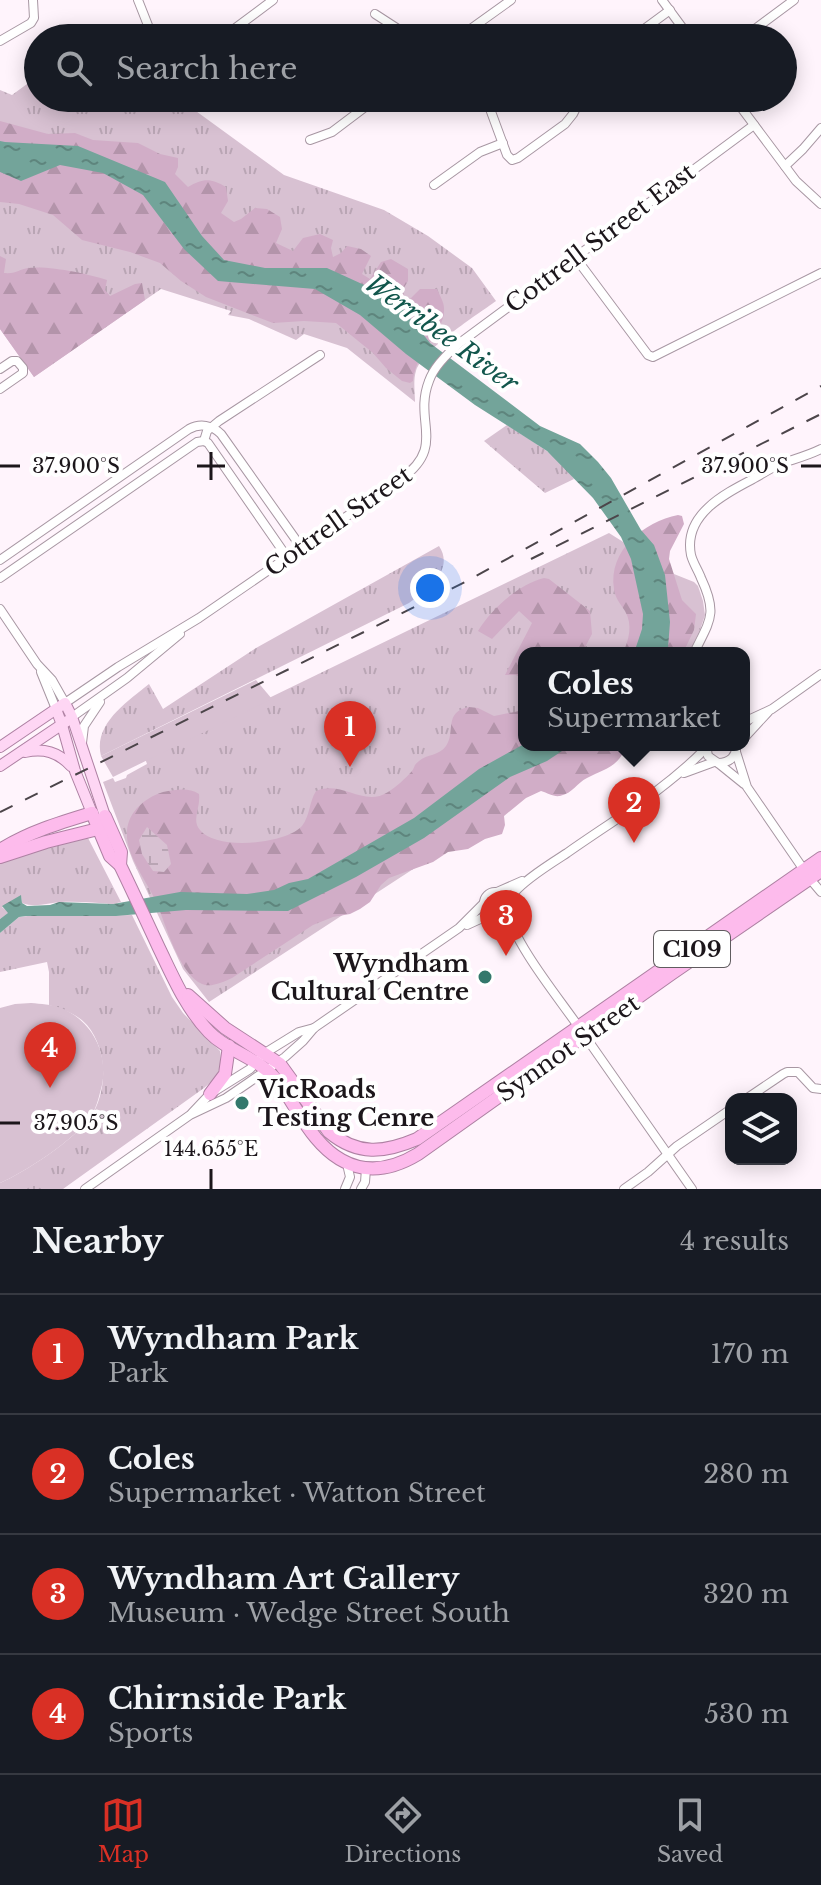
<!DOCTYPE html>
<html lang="en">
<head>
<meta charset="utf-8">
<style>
  :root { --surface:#171b24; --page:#242831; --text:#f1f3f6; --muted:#9ea1a6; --line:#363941; --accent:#d93025 }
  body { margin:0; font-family:"Libre Baskerville",serif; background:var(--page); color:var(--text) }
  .controls { position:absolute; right:24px; bottom:24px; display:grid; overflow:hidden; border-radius:16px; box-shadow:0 4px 20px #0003 }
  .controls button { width:72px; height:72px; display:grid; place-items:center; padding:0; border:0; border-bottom:2px solid var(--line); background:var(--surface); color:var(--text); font:40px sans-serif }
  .you { position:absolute; left:430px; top:588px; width:28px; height:28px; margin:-20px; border:6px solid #fff; border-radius:50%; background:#1a73e8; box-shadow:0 0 0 12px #1a73e833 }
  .badge { display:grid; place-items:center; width:52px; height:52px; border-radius:50%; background:var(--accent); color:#fff; font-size:26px; font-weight:700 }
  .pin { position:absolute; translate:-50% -66px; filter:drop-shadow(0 2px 4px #0008) }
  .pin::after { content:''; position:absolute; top:42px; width:28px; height:24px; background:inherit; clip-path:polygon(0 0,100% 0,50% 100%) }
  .popup { position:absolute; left:518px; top:647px; width:232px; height:104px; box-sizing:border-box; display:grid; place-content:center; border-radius:16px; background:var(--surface); filter:drop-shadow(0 2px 6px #0005); font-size:26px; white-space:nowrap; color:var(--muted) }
  .popup b { font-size:30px; color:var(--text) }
  .popup::after { content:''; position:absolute; left:50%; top:100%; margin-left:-16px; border:16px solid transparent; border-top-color:var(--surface) }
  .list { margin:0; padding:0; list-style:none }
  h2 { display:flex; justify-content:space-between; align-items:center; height:104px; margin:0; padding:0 32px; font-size:34px }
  h2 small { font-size:26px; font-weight:400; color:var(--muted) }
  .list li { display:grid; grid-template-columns:52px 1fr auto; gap:24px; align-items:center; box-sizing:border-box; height:120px; padding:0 32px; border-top:2px solid var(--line) }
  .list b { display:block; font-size:30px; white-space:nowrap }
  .list p { margin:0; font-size:26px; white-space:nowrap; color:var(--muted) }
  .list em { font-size:26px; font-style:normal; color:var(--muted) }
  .icon { flex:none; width:44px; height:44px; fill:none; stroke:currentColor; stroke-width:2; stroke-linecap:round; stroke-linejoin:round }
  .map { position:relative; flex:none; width:821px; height:1189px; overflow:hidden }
  .search { position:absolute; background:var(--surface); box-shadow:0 4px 20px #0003; left:24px; right:24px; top:24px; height:88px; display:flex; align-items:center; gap:20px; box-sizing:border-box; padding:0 28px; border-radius:44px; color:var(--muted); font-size:30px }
  .sheet { height:584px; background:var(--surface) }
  nav { display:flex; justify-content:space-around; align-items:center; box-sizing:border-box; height:112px; border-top:2px solid var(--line); background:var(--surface); font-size:22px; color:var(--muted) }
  nav a { display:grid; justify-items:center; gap:4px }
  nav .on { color:var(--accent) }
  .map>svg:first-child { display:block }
  .grass { fill:url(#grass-tufts) }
  .forest { fill:url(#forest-firs) }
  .wetland { fill:url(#wetland-marsh) }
  .garden { fill:#d8c1d2 }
  .water { fill:url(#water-ripples) }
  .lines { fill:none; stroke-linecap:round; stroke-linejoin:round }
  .minor-casing { stroke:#a897a3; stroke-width:10 }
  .major-casing { stroke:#ae81a3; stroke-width:12 }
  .highway-casing { stroke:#ae81a3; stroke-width:14 }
  .minor { stroke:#fff; stroke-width:8 }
  .major { stroke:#fed6f4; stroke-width:10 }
  .highway { stroke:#fdbbec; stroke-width:12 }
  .rail { stroke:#4c454a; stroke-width:2; stroke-dasharray:14 14; stroke-linecap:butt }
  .ticks { fill:none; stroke:#1c161b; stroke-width:3 }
  .poi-dot { fill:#33786c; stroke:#fff; stroke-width:3 }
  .labels { text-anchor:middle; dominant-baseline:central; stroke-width:8; stroke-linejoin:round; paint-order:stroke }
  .shield { fill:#fff; stroke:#605c5f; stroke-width:2 }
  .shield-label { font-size:22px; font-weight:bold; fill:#1c161b }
  .street-label { font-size:24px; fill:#1c161b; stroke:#fff }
  .poi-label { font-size:24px; font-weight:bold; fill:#1c161b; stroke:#fff; text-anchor:end }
  .water-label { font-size:26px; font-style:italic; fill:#12564c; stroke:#fff }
  .ticks-label { font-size:20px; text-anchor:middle; fill:#1c161b; stroke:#fff; stroke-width:8; stroke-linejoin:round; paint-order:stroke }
</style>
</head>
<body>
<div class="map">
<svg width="821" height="1189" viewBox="0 0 821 1189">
  <defs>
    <pattern id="grass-tufts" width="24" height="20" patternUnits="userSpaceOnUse" patternTransform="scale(2)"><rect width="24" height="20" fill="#d8c1d2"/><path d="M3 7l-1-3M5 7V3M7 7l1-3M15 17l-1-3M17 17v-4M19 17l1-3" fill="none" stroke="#b9a5b4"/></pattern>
    <pattern id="forest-firs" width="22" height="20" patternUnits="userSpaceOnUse" patternTransform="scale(2)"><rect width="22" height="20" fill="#d1adc7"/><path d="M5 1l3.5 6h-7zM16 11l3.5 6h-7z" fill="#b394aa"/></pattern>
    <pattern id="wetland-marsh" width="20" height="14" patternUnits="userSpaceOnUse" patternTransform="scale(2)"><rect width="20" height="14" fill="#d8c1d2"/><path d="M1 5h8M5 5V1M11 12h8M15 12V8" fill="none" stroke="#b9a5b4"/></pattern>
    <pattern id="water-ripples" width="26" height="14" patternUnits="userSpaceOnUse" patternTransform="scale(2)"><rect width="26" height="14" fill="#73a49a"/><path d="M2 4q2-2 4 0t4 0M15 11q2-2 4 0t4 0" fill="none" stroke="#5e857d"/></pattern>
  </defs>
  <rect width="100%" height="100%" fill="#fff4fc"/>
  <g class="grass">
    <path d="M 38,76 L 38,98 L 178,98 L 284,175 L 384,210 L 428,236 L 472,268 L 496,301 C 478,314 422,350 416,371 C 413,380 415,393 415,402 L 347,348 L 304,334 L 296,340 L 249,319 L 228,315 L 231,311 L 161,289 L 34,377 L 0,329 L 0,90 L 12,95 Z"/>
    <path d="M 507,425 C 530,440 559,455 574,479 L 545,493 L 484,441 Z"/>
    <polygon points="609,533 674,574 694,582 698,586 703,601 705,615 700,630 689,653 524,653 524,745 533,791 209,1002 183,969 133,861 103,782 113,778 115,782 126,778 127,775 147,764 145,758"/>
    <path d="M 439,546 C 455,570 427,590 409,603 L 101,756 C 93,724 127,702 149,684 L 163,709 L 256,648 Z"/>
    <path d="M 87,836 L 121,902 L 113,904 C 96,903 78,901 61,902 C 48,903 35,908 22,903 L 21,896 L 2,907 L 9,913 L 0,919 L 0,863 L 36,850 Z"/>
    <path d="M 36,915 L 86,916 L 132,915 L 172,997 L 183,1013 L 220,1051 C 223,1068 217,1078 204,1088 L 63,1189 L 0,1189 L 0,1183 C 24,1173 75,1139 90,1118 C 108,1092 108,1050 87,1025 C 77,1014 63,1009 49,1005 L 49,972 L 47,962 L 0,972 L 0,933 L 19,917 Z"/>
  </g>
  <g class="forest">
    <path d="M 0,121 L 48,134 L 75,133 L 93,140 L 138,143 L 160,154 L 178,158 L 178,167 L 175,174 L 188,187 C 203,178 211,178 226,187 L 228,201 L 221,213 L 234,222 L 241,219 L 255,208 L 267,209 L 280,217 L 282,229 L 276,243 L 293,251 L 303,238 L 320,234 L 333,240 L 331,248 L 333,257 L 341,253 L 347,246 L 361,249 L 371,256 L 362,274 L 370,279 L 381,262 L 391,259 L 408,269 L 408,281 L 402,291 L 408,301 L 420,289 L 437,289 C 439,294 444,302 444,308 C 446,331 415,352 413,381 L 410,383 L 402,381 L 386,368 L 373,353 L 336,323 L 304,321 L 273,323 L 206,297 L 181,281 L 160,263 L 130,252 L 82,240 L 53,215 L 19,204 L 0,202 Z"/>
    <path d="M 0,256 L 6,259 L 4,273 C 18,274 18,269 29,268 C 47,265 90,274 107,280 L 105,290 L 110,296 L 135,284 L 142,283 L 145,300 L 34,377 L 0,329 Z"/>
    <path d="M 678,515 L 682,516 L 684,524 L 670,551 L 669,559 L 682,600 L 696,614 L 694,630 L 683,653 L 623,653 C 629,639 633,625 625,611 C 620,603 615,598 614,589 C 608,550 644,522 678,515 Z"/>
    <path d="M 544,578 L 549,579 L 590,611 L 592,634 L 582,653 L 524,653 L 524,680 L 516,675 L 505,675 L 532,623 L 519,611 L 492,639 L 478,631 C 491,609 519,584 544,578 Z"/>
    <path d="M 469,707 L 478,708 L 494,716 L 524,710 L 524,745 L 626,745 C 620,767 604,769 587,778 C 577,783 573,793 560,796 C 553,797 548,793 541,791 L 526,798 L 504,816 L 505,825 L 502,834 L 485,839 L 468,849 L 448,852 L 433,862 L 389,878 L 381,885 L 370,902 L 360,909 L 350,914 L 333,917 L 313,925 L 232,978 C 223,982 211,988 202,984 C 179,974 166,925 157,904 C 144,874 110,839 137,808 C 145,800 153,795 163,792 C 176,790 188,787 199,794 C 201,807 191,820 200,830 C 216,851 286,844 302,826 C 310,816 309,802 316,791 C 342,780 364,808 388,792 C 396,787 405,779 412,771 C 416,765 413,766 419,761 C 427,754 439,756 446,746 C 456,732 443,712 469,707 Z"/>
  </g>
  <polygon class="wetland" points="147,827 167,845 171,864 164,872 153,871 142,854 139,840"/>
  <g class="garden">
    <polygon points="256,680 272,699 113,777 101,756"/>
    <path d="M 31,1003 C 41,1004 51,1004 61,1008 C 93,1021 110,1056 101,1089 C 98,1100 96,1109 90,1118 C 75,1139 24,1173 0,1183 L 0,1008 L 15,1004 Z"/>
  </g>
  <g class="water">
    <polygon points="0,141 5,142 78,146 165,182 202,236 224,260 265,268 327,268 395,299 430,343 540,426 580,444 598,462 611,478 641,530 654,545 665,575 670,622 668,648 665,653 634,653 642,629 643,614 631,559 621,537 593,498 547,451 475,405 406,354 360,315 315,289 218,281 184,249 143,195 103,173 60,165 21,181 0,172"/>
    <polygon points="524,744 571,745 547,761 510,777 424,838 356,877 288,911 186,910 116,916 26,916 19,917 0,933 0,919 8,913 2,906 21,895 22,903 27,906 50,905 59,902 113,904 180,892 247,894 274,890 289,883 308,879 414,818 479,769"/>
  </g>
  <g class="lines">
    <g class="minor-casing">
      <g id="minor">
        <polyline points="138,0 153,38"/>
        <polyline points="662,0 690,38"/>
        <polyline points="375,14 412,38"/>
        <polyline points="222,38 273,0"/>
        <polyline points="458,38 511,0"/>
        <polyline points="632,38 670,10"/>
        <polyline points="743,38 794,0"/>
        <polyline points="0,41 31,23 34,18 33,0"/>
        <polyline points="486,98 507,155 512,160 518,158 565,124 573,114 581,98"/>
        <polyline points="734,98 796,181 821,204"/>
        <polyline points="310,140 332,132 377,98"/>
        <polyline points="785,166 803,149 821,128"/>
        <polyline points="434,185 480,152 503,143"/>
        <polyline points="575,257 648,355 653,357 821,273"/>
        <polyline points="0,369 12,361 17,361 23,368 23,373 0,389"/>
        <polyline points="204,441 207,431 219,421 320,355"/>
        <polyline points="204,441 208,443 287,557"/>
        <path d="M 0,560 L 189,429 C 200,423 212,425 221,434 L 301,547"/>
        <polyline points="0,578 197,442 204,441"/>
        <path d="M 0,609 L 37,664 L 52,680 L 65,703 L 118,667 L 199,618 L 401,479 C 447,446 413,422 429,381 C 434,366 449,352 461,342 L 754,125"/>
        <path d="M 694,653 C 710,620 718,614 701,578 C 698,570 693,563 691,555 C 683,515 724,494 753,479 C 762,474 771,468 780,464 C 794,459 807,456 821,449"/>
        <polyline points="41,672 56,709"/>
        <polyline points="72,717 127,678 180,634"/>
        <polyline points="744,722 772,709 821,674"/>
        <polyline points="744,738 768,712"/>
        <polyline points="82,743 84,726 100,702"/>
        <path d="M 706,745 L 708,756 L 718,763 C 730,763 737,756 736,745"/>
        <polyline points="736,752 747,787 804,870"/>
        <polyline points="718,763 744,784"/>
        <polyline points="684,773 714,762"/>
        <polyline points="810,879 821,892"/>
        <circle cx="495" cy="903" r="11"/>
        <polyline points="497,892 522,881"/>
        <path d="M 506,904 C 514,886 550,864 567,853 C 614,820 665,790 705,749"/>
        <path d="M 505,907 C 516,946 555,993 578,1026"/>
        <polyline points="492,914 513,934"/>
        <polyline points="467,925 491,914"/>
        <polyline points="585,1036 692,1189"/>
        <polyline points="746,1099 783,1074 787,1072 798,1072 813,1088 821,1089"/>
        <polyline points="192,1113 210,1094 250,1069 265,1053 299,1032 314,1028"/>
        <polyline points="85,1189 190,1115 226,1098 248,1083 285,1057 303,1041 314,1028 459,928 483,904"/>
        <polyline points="345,1189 350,1177 347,1164"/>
        <polyline points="361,1189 365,1182 366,1169"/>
        <polyline points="624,1189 648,1172 677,1146 731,1109"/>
      </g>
    </g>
    <g class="major-casing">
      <g id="major">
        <polyline points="56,709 62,725 75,771 92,813"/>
        <polyline points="0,747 65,703 72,717 105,816"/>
        <path d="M 25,752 C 44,748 58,752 71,766"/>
        <polyline points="0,766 67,721"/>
      </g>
    </g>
    <g class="highway-casing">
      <g id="highway">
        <polyline points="92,813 110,856 120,865"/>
        <path d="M 105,816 L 121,852 L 120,865 C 133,892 146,920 159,948 C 173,977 186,1008 209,1032 C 227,1051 256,1057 274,1077 C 290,1096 300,1119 316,1138 C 345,1173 380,1177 418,1154 L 671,974 L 821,871"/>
        <path d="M 0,850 C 29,832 59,823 92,813"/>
        <polyline points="0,857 46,842 98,829"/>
        <path d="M 188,995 L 225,1028 L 280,1064 L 329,1132 C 358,1156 384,1153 417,1139 L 821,858"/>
        <polyline points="210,1094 225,1074 229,1046"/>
      </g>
    </g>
    <use href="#minor" class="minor"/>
    <use href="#major" class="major"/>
    <use href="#highway" class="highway"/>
    <g class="rail">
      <polyline points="531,559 821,414"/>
      <polyline points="0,812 467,581 821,386"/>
    </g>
  </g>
  <path class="ticks" d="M 211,452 L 211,480M 0,466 L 20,466M 197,466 L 225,466M 801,466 L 821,466M 0,1123 L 20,1123M 211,1169 L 211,1189"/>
  <g class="poi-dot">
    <circle cx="485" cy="977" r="8"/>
    <circle cx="242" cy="1103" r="8"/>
  </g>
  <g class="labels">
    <rect class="shield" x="654" y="931" width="76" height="36" rx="6"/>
    <g class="shield-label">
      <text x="692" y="949">C109</text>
    </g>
    <g class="street-label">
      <text transform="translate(600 238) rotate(-37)">Cottrell Street East</text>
      <text transform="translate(338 521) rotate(-35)">Cottrell Street</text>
      <text transform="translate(568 1048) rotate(-35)">Synnot Street</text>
    </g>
    <g class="poi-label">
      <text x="469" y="963">Wyndham<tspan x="469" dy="28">Cultural Centre</tspan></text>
      <text x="258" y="1089" text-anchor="start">VicRoads<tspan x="258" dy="28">Testing Cenre</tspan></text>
    </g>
    <g class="water-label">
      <text transform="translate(442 333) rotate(36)">Werribee River</text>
    </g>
  </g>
  <g class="ticks-label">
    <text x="76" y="473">37.900°S</text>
    <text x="745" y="473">37.900°S</text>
    <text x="76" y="1130">37.905°S</text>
    <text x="211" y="1156">144.655°E</text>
  </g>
</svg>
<div class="controls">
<button><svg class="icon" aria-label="layers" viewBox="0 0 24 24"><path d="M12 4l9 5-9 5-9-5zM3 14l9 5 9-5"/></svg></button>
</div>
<div class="you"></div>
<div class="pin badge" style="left:350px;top:767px">1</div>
<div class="pin badge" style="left:634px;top:843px">2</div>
<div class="popup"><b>Coles</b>Supermarket</div>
<div class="pin badge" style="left:506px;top:956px">3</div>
<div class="pin badge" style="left:50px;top:1088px">4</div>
<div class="search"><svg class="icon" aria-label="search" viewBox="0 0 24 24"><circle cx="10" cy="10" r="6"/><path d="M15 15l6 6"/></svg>Search here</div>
</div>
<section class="sheet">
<h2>Nearby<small>4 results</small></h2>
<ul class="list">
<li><span class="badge">1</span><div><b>Wyndham Park</b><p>Park</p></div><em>170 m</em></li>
<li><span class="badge">2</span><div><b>Coles</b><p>Supermarket · Watton Street</p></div><em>280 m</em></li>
<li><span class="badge">3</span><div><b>Wyndham Art Gallery</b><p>Museum · Wedge Street South</p></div><em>320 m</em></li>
<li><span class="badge">4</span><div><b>Chirnside Park</b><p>Sports</p></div><em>530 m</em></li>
</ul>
</section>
<nav>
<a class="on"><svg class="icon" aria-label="map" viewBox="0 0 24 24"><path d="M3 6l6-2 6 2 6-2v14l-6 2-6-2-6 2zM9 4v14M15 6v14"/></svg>Map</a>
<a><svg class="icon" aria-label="directions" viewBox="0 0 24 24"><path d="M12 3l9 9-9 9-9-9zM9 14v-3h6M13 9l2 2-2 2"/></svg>Directions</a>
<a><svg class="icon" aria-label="saved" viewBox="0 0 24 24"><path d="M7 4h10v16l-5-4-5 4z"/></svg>Saved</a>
</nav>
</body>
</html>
